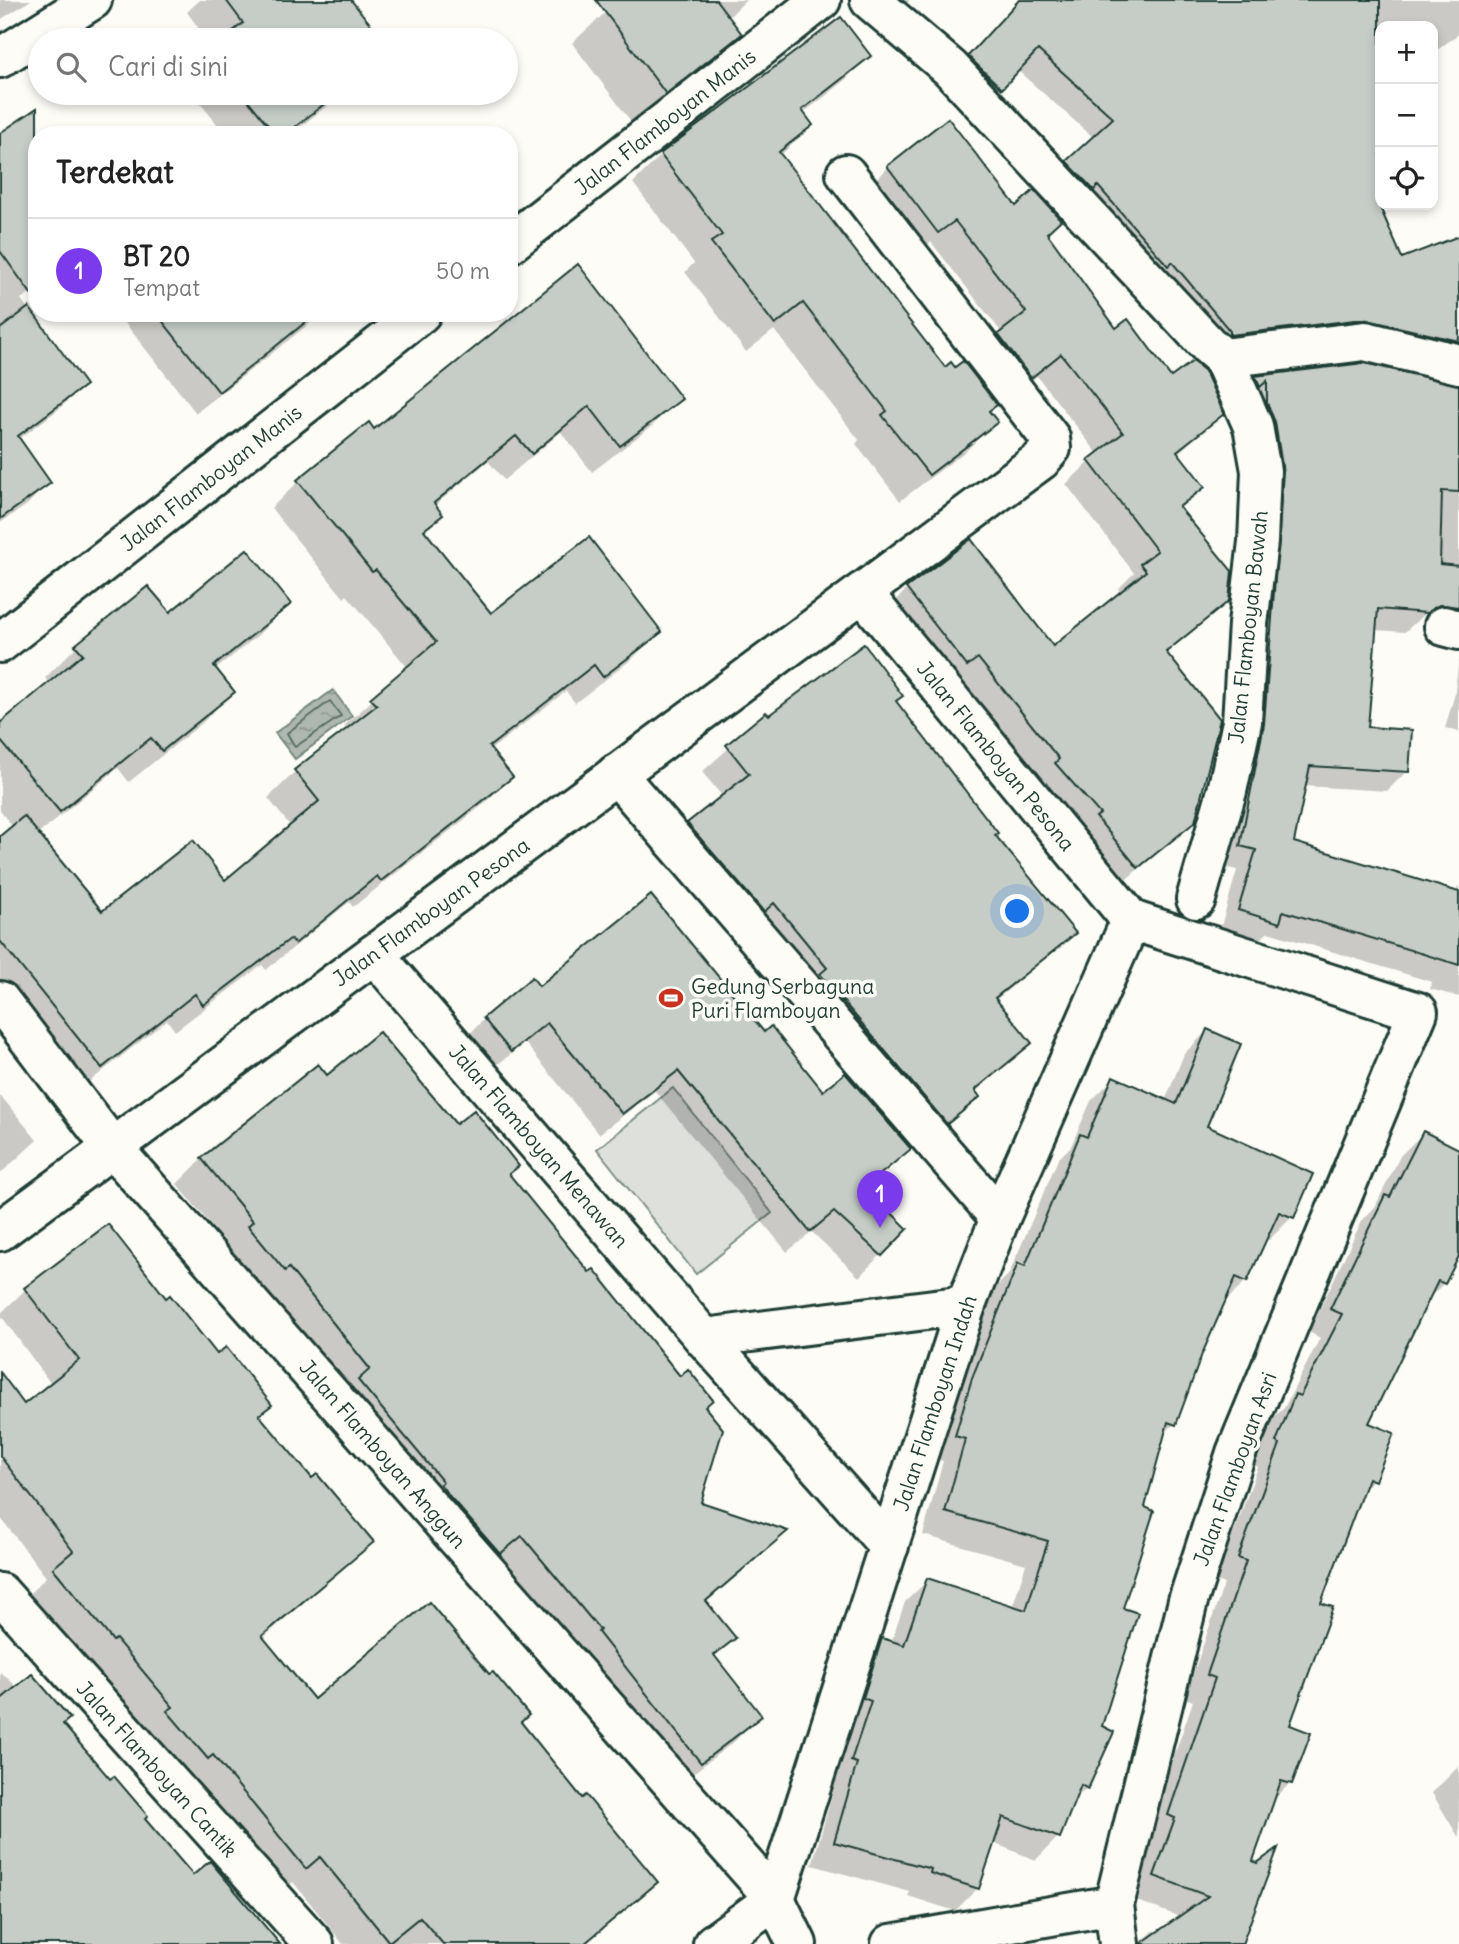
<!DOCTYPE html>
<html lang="id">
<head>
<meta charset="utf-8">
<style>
  :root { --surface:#fff; --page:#f6f6f6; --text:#222; --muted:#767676; --line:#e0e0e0; --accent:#7c3aed }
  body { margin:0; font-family:Delius,sans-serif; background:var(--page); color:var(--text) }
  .controls { position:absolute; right:21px; top:21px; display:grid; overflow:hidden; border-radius:14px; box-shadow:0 4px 10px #0003 }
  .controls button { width:63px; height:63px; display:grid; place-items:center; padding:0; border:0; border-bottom:2px solid var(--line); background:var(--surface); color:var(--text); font:35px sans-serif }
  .you { position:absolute; left:1018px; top:912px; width:24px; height:24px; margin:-18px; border:5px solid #fff; border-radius:50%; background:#1a73e8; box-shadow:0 0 0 10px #1a73e833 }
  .badge { display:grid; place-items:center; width:46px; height:46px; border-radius:50%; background:var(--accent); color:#fff; font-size:23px; font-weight:700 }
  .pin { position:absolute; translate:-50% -58px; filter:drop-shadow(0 2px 4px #0008) }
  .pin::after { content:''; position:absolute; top:37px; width:24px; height:21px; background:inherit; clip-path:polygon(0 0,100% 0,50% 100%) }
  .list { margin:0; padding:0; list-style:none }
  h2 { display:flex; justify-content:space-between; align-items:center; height:91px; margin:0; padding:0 28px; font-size:30px }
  h2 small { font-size:23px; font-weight:400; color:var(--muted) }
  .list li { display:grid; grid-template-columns:46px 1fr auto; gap:21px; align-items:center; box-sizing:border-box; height:105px; padding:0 28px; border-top:2px solid var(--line) }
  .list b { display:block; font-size:26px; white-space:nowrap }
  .list p { margin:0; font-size:23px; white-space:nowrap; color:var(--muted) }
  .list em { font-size:23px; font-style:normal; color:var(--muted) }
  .icon { flex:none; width:38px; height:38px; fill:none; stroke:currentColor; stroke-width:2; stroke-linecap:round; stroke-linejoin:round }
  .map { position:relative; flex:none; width:1459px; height:1944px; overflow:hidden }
  .search { position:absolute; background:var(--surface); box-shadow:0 4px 10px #0003; left:28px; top:28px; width:490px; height:77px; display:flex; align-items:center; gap:18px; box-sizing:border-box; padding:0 24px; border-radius:38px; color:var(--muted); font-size:26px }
  .panel { position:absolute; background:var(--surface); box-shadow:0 4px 10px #0003; left:28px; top:126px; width:490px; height:196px; border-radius:28px }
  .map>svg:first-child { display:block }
  .pitch { fill:#dde0db; stroke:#7e8e88; stroke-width:2 }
  .water { fill:url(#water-ripples); stroke:#75877f; stroke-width:2 }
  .shadow { fill:#0003 }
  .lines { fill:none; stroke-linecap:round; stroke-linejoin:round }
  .shore { stroke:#586e66; stroke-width:2 }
  .building { fill:#c6cdc7; stroke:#1f3d34; stroke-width:2 }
  .street-casing { stroke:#1f3d34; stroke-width:44 }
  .street { stroke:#fdfcf7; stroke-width:38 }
  .labels { text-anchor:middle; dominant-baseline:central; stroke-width:7; stroke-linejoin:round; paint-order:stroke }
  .street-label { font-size:21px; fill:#1f3d34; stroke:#fdfcf7 }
  .poi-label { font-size:21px; fill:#1f3d34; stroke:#fdfcf7; text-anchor:start }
</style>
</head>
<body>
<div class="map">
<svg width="1459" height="1944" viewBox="0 0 1459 1944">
  <defs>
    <pattern id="water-ripples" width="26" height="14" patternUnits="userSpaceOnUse" patternTransform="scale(1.75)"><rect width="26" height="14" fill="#aeb8b1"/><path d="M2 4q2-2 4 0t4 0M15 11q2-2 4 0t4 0" fill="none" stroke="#8d9791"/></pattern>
  </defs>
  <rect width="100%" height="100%" fill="#fdfcf7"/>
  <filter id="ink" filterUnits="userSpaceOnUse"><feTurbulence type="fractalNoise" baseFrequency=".0143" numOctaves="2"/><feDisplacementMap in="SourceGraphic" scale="14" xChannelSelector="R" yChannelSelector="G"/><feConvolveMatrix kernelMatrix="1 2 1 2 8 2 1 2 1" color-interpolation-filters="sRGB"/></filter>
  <g filter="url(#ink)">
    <polygon class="pitch" points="673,1088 772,1213 696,1274 597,1149"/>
    <polygon class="water" points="333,690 352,716 295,759 275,733"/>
    <g class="shadow">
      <polygon points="0,0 31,0 0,20"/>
      <polygon points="200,0 349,0 381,40 207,40 187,12"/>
      <polygon points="619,0 746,0 728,18 740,34 708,66 633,124 572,43"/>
      <polygon points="881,0 910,0 898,12"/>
      <polygon points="1019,0 1459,0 1459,34 1433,53 1433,26 1380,26 1380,90 1256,178 1401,261 1459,238 1459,376 1444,362 1211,354 1047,182 1094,138 1017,70 981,108 950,77"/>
      <polygon points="869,56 841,84 802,114 811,125 780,156 945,369 955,370 995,422 967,450 900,501 856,444 859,440 774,330 746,352 685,272 694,263 633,183 661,155"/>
      <polygon points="192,93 343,93 290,135 226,135"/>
      <polygon points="28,116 41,135 37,135 37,288 21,299 84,385 59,409 18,440 48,483 27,505 0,523 0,135"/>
      <polygon points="948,121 1016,209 1045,234 1116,330 1171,379 1222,414 1177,454 1202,486 1179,510 1227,600 1166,654 1194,821 1114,890 884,612 907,589 1053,649 1122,593 1118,589 1134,573 1066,484 1098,454 1037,376 1007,400 976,359 1002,333 931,242 914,255 865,190 888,167"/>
      <polygon points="577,267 679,399 652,426 592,472 561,432 504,480 488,461 434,506 441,514 423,532 490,616 659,632 632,659 575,703 566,691 489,751 511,777 484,804 353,907 349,902 266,970 262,965 175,1031 167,1020 74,1094 0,1002 0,838 13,827 0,810 0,725 50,684 45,678 77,646 169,614 289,604 257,636 215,670 233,692 201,724 129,782 118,768 37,835 101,913 224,883 291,827 268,798 296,771 348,730 344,726 408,668 347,595 344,598 271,508 299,481 374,432"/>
      <polygon points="117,313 323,313 196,413"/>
      <polygon points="1364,365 1459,386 1459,566 1426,612 1405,632 1374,630 1366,729 1407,771 1387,791 1304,786 1292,843 1456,893 1459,885 1459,997 1430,989 1432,982 1268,932 1258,942 1220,930 1237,870 1221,866 1264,493 1236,398 1256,378"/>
      <polygon points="1459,660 1459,732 1445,728 1454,697"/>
      <polygon points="895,702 993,835 1074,933 995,1001 1030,1043 974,1093 978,1097 952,1122 921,1147 663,849 723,797 702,772 766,715 768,718"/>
      <polygon points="539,988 764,1034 823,1093 909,1149 864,1189 906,1229 859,1277 812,1232 787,1252 655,1091 599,1134 525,1043 488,1072 463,1041 484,1019"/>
      <polygon points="1207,1031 1204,1127 1292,1217 1269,1240 1266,1238 1246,1281 1223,1304 1200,1353 1174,1424 1163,1435 1142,1509 1087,1788 1072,1802 1058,1837 1036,1860 993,1843 978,1888 955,1911 908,1896 910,1892 812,1865 835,1785 830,1784 860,1663 882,1640 891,1643 905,1602 928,1580 1012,1608 1026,1564 923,1535 943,1461 934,1459 950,1402 995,1288 1009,1274 1058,1159 1071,1146 1091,1101 1113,1079 1165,1101 1184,1054"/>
      <polygon points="326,1077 456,1126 507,1175 704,1407 698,1504 785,1532 705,1603 733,1638 714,1657 759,1716 735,1741 675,1787 224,1252 229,1247 177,1184 202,1159"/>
      <polygon points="0,1095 37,1140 0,1174"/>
      <polygon points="1423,1133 1459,1151 1459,1253 1444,1283 1426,1301 1366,1424 1373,1480 1360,1492 1319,1604 1287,1726 1290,1783 1272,1802 1250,1862 1240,1944 1140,1944 1153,1931 1161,1930 1180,1917 1132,1899 1153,1841 1146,1838 1193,1701 1185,1698 1224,1584 1216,1581 1258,1467 1254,1465 1272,1419 1284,1408 1320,1338 1309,1332 1362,1220 1375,1207 1400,1156"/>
      <polygon points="108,1226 166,1301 217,1357 269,1405 258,1416 311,1481 372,1542 262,1639 314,1701 519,1723 582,1801 656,1882 586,1944 343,1944 293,1882 279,1894 28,1595 46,1577 0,1517 0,1375 24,1406 51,1384 0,1314 25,1290"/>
      <polygon points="0,1672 61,1724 193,1878 257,1944 0,1944"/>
      <polygon points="1459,1766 1459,1838 1432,1793"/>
    </g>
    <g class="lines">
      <polygon class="shore" points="330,701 341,716 295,747 287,733"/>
    </g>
    <g class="building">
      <polygon points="226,0 351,0 383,40 222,40 243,23"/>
      <polygon points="596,0 716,0 742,34 666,94"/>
      <polygon points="1019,0 1380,0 1380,207 1402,258 1459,236 1459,341 1363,319 1230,335 1230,331 1172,262 1168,266 1098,186 1094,190 1066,161 1113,118 1038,50 1002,89 968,56"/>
      <polygon points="841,17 871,56 802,110 813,125 779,152 945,367 951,362 955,367 963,361 997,405 989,411 998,422 929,475 882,415 887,411 803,303 775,325 711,242 722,235 660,154"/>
      <polygon points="242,93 338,93 285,135 276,135"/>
      <polygon points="37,108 37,302 0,251 0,133"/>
      <polygon points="948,118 1016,206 1034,190 1061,220 1047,233 1116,328 1128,319 1171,377 1193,361 1205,371 1224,414 1177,451 1205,487 1179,507 1232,571 1229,601 1166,652 1220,719 1195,822 1138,868 1096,817 1100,814 1055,763 1059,759 978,658 967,666 906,588 971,539 1053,646 1146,571 1140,564 1157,551 1088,460 1123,433 1061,354 1031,378 998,334 1026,312 955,221 938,233 887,166"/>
      <polygon points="578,264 682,399 620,446 589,406 532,454 516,436 434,503 443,515 424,530 491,613 589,537 662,632 603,677 594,665 489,747 513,777 381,881 377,876 295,944 290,939 203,1005 195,994 102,1068 0,941 0,836 24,816 102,911 193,840 225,880 319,801 294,770 377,705 370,698 436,642 376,570 372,572 297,480 369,422 374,429"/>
      <polygon points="29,307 86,385 18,436 51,483 0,519 0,329"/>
      <polygon points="156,313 317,313 219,392"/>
      <polygon points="1364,363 1459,385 1459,492 1442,491 1440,564 1459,566 1459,607 1439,605 1427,613 1378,609 1368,727 1412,730 1409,772 1310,766 1294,842 1459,892 1459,965 1283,911 1280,923 1238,910 1256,850 1240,846 1264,724 1283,472 1275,422 1267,403 1267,381 1260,387 1255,376"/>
      <polygon points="247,549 291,604 214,666 235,692 162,751 151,738 60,812 0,740 0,723 83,654 75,645 148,586 170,612"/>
      <polygon points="864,644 903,696 896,701 998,833 995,835 1076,933 995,998 1032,1043 975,1090 980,1097 947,1124 820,974 827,968 774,903 764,912 687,823 749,774 726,745 766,712 769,715"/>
      <polygon points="651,895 764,1032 771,1026 823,1091 845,1073 911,1149 865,1187 908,1229 882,1256 834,1212 810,1232 678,1071 622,1114 547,1023 511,1052 483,1018 532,977 539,986"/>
      <polygon points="1207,1029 1241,1044 1207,1126 1313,1174 1294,1218 1279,1212 1247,1282 1236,1277 1202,1354 1176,1425 1168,1422 1145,1507 1154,1511 1123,1608 1138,1613 1102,1726 1114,1732 1088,1789 1081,1785 1060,1838 1003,1817 979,1889 930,1873 931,1869 834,1842 857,1763 851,1761 871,1701 863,1698 882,1638 904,1645 927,1578 1026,1610 1048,1541 945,1512 965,1439 955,1436 972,1378 1018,1263 1025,1266 1080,1134 1087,1137 1113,1076 1176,1104"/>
      <polygon points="379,1032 456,1124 474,1110 519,1166 509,1174 589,1272 594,1269 680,1376 688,1369 713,1400 705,1407 723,1429 701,1502 788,1531 706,1601 736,1638 714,1655 762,1716 701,1763 598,1632 600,1630 522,1536 500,1554 452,1499 440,1484 443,1482 358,1380 370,1369 289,1268 285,1271 248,1226 253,1221 201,1158 318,1064 327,1075"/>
      <polygon points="1423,1131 1459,1149 1459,1256 1445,1284 1438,1281 1369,1423 1394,1433 1375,1481 1368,1478 1321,1603 1333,1607 1290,1725 1311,1733 1292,1784 1281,1781 1253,1861 1257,1863 1278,1848 1242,1944 1140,1944 1208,1896 1154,1876 1175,1818 1168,1815 1215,1678 1207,1675 1246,1561 1238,1558 1280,1444 1276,1442 1295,1394 1300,1396 1342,1314 1330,1309 1385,1195 1390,1197"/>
      <polygon points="108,1224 166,1298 170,1295 217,1354 226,1347 272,1405 259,1415 312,1478 317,1474 374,1542 262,1636 314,1699 429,1602 489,1674 493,1672 529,1715 521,1722 582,1798 586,1795 658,1882 584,1944 443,1944 420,1917 389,1942 320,1857 306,1869 213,1755 208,1759 167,1711 173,1707 116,1639 113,1641 53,1568 73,1551 0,1456 0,1372 24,1404 79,1360 24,1288"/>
      <polygon points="32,1674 70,1718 63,1724 110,1779 114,1776 148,1816 145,1819 193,1875 210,1861 280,1944 0,1944 0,1700"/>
    </g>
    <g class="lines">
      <g class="street-casing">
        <g id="street">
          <polyline points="870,0 950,68 1209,346 1223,358 1365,341 1459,364"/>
          <polyline points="0,58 92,0"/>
          <polyline points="509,244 821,0"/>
          <polyline points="862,592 1131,920"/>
          <polyline points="1444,626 1459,630"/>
          <polyline points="0,643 421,313"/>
          <polyline points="616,774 1000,1218"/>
          <polyline points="1196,899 1227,791 1242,722 1248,624 1258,542 1261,471 1253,426 1223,358"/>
          <polyline points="374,954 704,1338 889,1546"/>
          <polyline points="0,1001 111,1146 775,1899 797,1944"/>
          <polyline points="0,1231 1041,460 1051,448 1050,438 846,174"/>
          <polyline points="704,1338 966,1305"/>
          <polyline points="0,1593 314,1944"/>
          <polyline points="775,1899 966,1305 1000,1218 1131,920"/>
          <polyline points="713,1944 775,1899"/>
          <polyline points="891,1944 1114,1905"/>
          <polyline points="1119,1944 1114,1905 1188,1601 1236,1453 1418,1012 1131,920"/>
        </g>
      </g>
      <use href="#street" class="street"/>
    </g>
  </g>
  <defs>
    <g id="stadium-bare" transform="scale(1.89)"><path d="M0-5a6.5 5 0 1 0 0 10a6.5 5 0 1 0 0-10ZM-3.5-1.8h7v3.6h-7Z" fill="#c8321e" stroke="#fdfcf7" stroke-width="2.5" paint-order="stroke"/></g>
  </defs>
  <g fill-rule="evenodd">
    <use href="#stadium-bare" x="671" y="998"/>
  </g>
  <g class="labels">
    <g class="street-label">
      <text transform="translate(665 122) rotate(-38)">Jalan Flamboyan Manis</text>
      <text transform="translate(211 478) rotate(-38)">Jalan Flamboyan Manis</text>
      <text transform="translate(1248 627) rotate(-84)">Jalan Flamboyan Bawah</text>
      <text transform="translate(996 756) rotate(51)">Jalan Flamboyan Pesona</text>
      <text transform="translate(431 912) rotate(-36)">Jalan Flamboyan Pesona</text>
      <text transform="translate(539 1146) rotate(49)">Jalan Flamboyan Menawan</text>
      <text transform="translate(935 1403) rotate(-72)">Jalan Flamboyan Indah</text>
      <text transform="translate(383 1454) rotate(49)">Jalan Flamboyan Anggun</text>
      <text transform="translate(1235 1469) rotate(-70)">Jalan Flamboyan Asri</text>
      <text transform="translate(157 1769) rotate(48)">Jalan Flamboyan Cantik</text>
    </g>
    <g class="poi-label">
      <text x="691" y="986">Gedung Serbaguna<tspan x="691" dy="24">Puri Flamboyan</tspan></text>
    </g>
  </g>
</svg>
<div class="controls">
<button>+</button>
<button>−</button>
<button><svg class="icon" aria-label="locate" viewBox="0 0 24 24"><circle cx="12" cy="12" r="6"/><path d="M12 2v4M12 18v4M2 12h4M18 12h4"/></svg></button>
</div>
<div class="you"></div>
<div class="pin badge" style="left:880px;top:1228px">1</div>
<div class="search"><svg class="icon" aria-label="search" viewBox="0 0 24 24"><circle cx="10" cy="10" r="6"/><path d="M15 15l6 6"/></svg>Cari di sini</div>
<section class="panel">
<h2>Terdekat<small></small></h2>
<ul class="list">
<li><span class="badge">1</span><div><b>BT 20</b><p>Tempat</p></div><em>50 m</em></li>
</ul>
</section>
</div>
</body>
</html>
